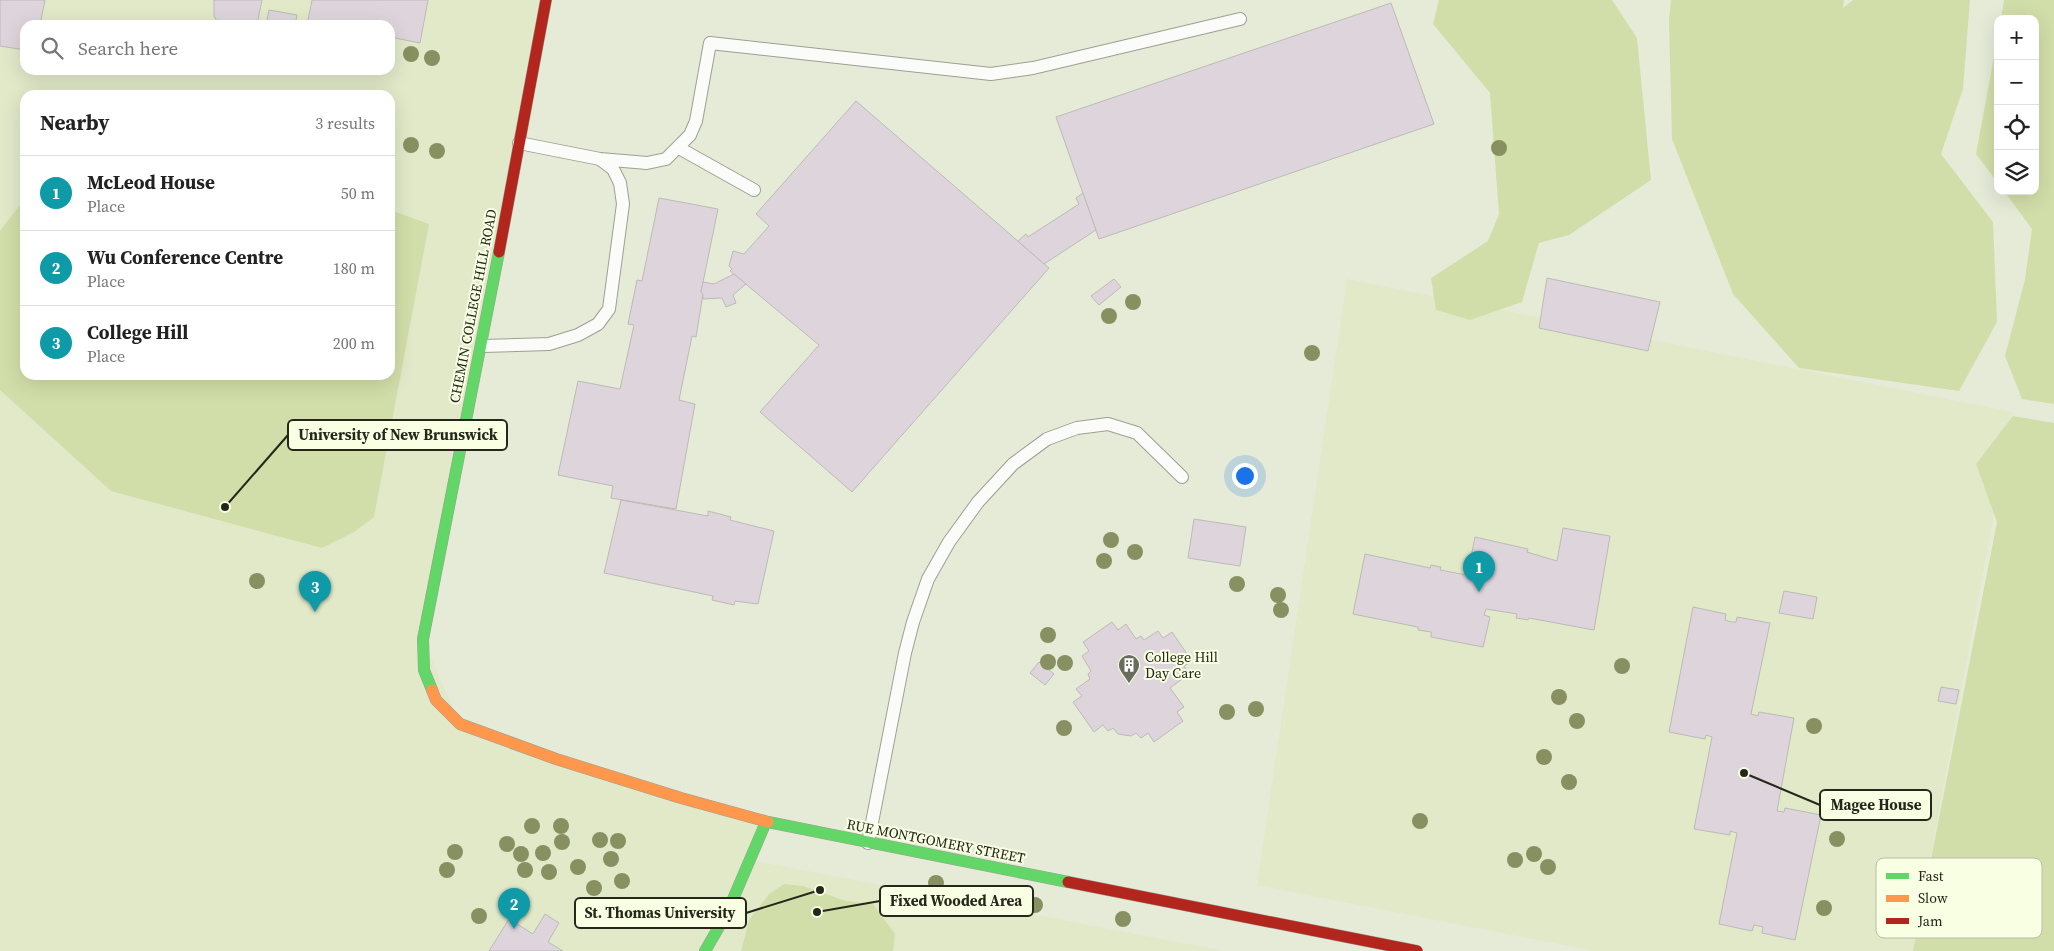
<!DOCTYPE html>
<html lang="en">
<head>
<meta charset="utf-8">
<style>
  :root { --surface:#fff; --page:#f6f6f6; --text:#222; --muted:#767676; --line:#e0e0e0; --accent:#ea580c }
  body { margin:0; font-family:"Source Serif 4",serif; background:var(--page); color:var(--text) }
  .controls { position:absolute; right:15px; top:15px; display:grid; overflow:hidden; border-radius:10px; box-shadow:0 5px 20px #0002 }
  .controls button { width:45px; height:45px; display:grid; place-items:center; padding:0; border:0; border-bottom:1px solid var(--line); background:var(--surface); color:var(--text); font:25px sans-serif }
  .you { position:absolute; left:1244px; top:475px; width:18px; height:18px; margin:-12px; border:4px solid #fff; border-radius:50%; background:#1a73e8; box-shadow:0 0 0 8px #1a73e833 }
  .badge { display:grid; place-items:center; width:32px; height:32px; border-radius:50%; background:var(--accent); color:#fff; font-size:16px; font-weight:700 }
  .pin { position:absolute; translate:-50% -41px; filter:drop-shadow(0 1px 2px #0008) }
  .pin::after { content:''; position:absolute; top:26px; width:18px; height:15px; background:inherit; clip-path:polygon(0 0,100% 0,50% 100%) }
  .list { margin:0; padding:0; list-style:none }
  h2 { display:flex; justify-content:space-between; align-items:center; height:65px; margin:0; padding:0 20px; font-size:21px }
  h2 small { font-size:16px; font-weight:400; color:var(--muted) }
  .list li { display:grid; grid-template-columns:32px 1fr auto; gap:15px; align-items:center; box-sizing:border-box; height:75px; padding:0 20px; border-top:1px solid var(--line) }
  .list b { display:block; font-size:19px; white-space:nowrap }
  .list p { margin:0; font-size:16px; white-space:nowrap; color:var(--muted) }
  .list em { font-size:16px; font-style:normal; color:var(--muted) }
  .icon { flex:none; width:28px; height:28px; fill:none; stroke:currentColor; stroke-width:2; stroke-linecap:round; stroke-linejoin:round }
  .map { position:relative; flex:none; width:2054px; height:951px; overflow:hidden }
  .search { position:absolute; background:var(--surface); box-shadow:0 5px 20px #0002; left:20px; top:20px; width:375px; height:55px; display:flex; align-items:center; gap:12px; box-sizing:border-box; padding:0 18px; border-radius:15px; color:var(--muted); font-size:19px }
  .panel { position:absolute; background:var(--surface); box-shadow:0 5px 20px #0002; left:20px; top:90px; width:375px; height:290px; border-radius:15px }
  .map>svg:first-child { display:block }
  .built { fill:#e1e9c9; fill-rule:evenodd }
  .green { fill:#d2dea9 }
  .building { fill:#ddd5db; stroke:#bcbab7 }
  .lines { fill:none; stroke-linecap:round; stroke-linejoin:round }
  .lane-casing { stroke:#9ca091; stroke-width:14 }
  .fast-casing { stroke:#9ca091; stroke-width:12 }
  .slow-casing { stroke:#9ca091; stroke-width:12 }
  .jam-casing { stroke:#9ca091; stroke-width:12 }
  .lane { stroke:#fbfcf9; stroke-width:12 }
  .fast { stroke:#63d668; stroke-width:11 }
  .slow { stroke:#ff974d; stroke-width:11 }
  .jam { stroke:#b3261e; stroke-width:11 }
  .tree { fill:#889061 }
  .labels { text-anchor:middle; dominant-baseline:central; stroke-width:4; stroke-linejoin:round; paint-order:stroke }
  .street-label { font-size:14px; fill:#24271a; stroke:#f8ffe3 }
  .poi-label { font-size:14px; fill:#24271a; stroke:#f8ffe3; text-anchor:start }
  .key { fill:#f8ffe3; stroke:#b8bea7; stroke-width:1 }
  .key-label { font-size:14px; fill:#24271a }
  .leader { fill:none; stroke:#24271a; stroke-width:2 }
  .callout-dot { fill:#24271a; stroke:#f8ffe3; stroke-width:2 }
  .callout { fill:#f8ffe3; stroke:#24271a; stroke-width:2 }
  .callout-label { font-size:15px; text-anchor:middle; font-weight:bold; fill:#24271a }
</style>
</head>
<body>
<div class="map">
<svg width="2054" height="951" viewBox="0 0 2054 951">
  <rect width="100%" height="100%" fill="#e6ebd8"/>
  <g class="built">
    <path d="M 0,0 L 543,0 L 423,639 L 460,724 L 766,822 L 750,860 L 1224,951 L 0,951 ZM 25,25 L 390,25 L 390,70 L 25,70 ZM 25,95 L 390,95 L 390,375 L 25,375 Z"/>
    <polygon points="1347,279 2013,412 1913,951 1594,951 1257,885"/>
  </g>
  <g class="green">
    <polygon points="1439,0 1612,0 1637,38 1651,180 1569,235 1539,243 1522,302 1470,320 1436,310 1431,278 1488,241 1499,214 1490,93 1433,24"/>
    <polygon points="1671,0 1844,0 1843,8 1853,0 1970,0 1963,89 1941,154 1993,222 1997,322 1959,391 1799,368 1733,294 1672,139 1669,20"/>
    <polygon points="2004,0 2054,0 2054,404 2022,399 2005,356 2025,279 2032,229 2004,191 2035,191 2035,19 2001,19"/>
    <polygon points="1998,35 1998,183 1976,154"/>
    <polygon points="25,198 25,375 390,375 390,210 429,224 374,517 354,532 322,548 111,491 0,390 0,231"/>
    <polygon points="2013,416 2054,423 2054,951 1913,951 1997,522 1976,464"/>
    <polygon points="784,884 803,886 846,901 873,904 895,934 893,951 741,951 749,920 769,894"/>
  </g>
  <g class="building">
    <polygon points="0,0 45,0 40,25 25,25 25,50 0,46"/>
    <polygon points="214,0 262,0 257,24 219,25 214,16"/>
    <polygon points="312,0 428,0 420,43 390,37 390,25 307,25"/>
    <polygon points="1391,3 1434,124 1099,239 1056,117"/>
    <polygon points="269,10 297,15 295,25 266,25"/>
    <polygon points="856,101 1049,268 852,492 760,412 819,345 730,271 732,269 729,266 733,251 744,254 769,226 756,214"/>
    <polygon points="1083,193 1096,230 1044,264 1018,241 1026,234 1028,237 1079,204 1076,198"/>
    <polygon points="659,198 718,209 701,292 703,294 696,337 692,336 679,400 695,404 676,509 611,498 613,486 558,475 578,381 620,389 634,325 628,324 637,280 642,281"/>
    <polygon points="734,274 746,284 733,295 736,303 726,307 722,298 703,299 703,294 701,292 703,282 714,284"/>
    <polygon points="1547,278 1660,302 1648,351 1539,328"/>
    <polygon points="1114,279 1121,287 1099,305 1091,296"/>
    <polygon points="621,500 708,516 708,511 731,517 730,520 774,531 758,604 735,601 734,605 712,600 713,596 604,573"/>
    <polygon points="1194,519 1246,527 1240,566 1188,558"/>
    <polygon points="1563,528 1610,536 1594,630 1529,618 1528,620 1523,619 1516,618 1517,614 1486,609 1484,615 1490,617 1483,647 1431,637 1431,632 1418,630 1418,627 1353,614 1365,554 1430,568 1431,565 1441,567 1440,570 1472,576 1473,567 1469,567 1475,537 1528,549 1527,552 1557,561"/>
    <polygon points="1784,591 1817,597 1813,619 1779,613"/>
    <polygon points="1693,607 1726,614 1725,620 1731,622 1736,622 1737,617 1770,623 1751,714 1758,716 1759,712 1794,718 1777,811 1784,812 1785,808 1821,815 1795,940 1762,933 1763,927 1759,926 1754,925 1752,931 1719,924 1737,833 1730,831 1730,835 1694,829 1712,737 1706,735 1705,739 1669,732"/>
    <polygon points="1112,622 1118,630 1126,624 1136,639 1141,636 1144,640 1158,631 1163,638 1172,632 1192,661 1184,666 1189,674 1170,688 1184,707 1177,712 1183,721 1154,742 1148,733 1141,738 1136,733 1131,736 1118,734 1113,728 1108,731 1103,725 1094,732 1073,702 1082,696 1076,689 1090,679 1088,674 1091,671 1082,656 1089,651 1083,642"/>
    <polygon points="1039,662 1054,674 1045,685 1030,673"/>
    <polygon points="1941,687 1959,690 1956,704 1938,701"/>
    <polygon points="545,914 559,923 548,942 563,951 489,951 509,919 533,934"/>
  </g>
  <g class="lines">
    <g class="lane-casing">
      <g id="lane">
        <polyline points="519,143 600,159 647,163 666,159 690,135 696,121 710,43 991,74 1033,68 1240,19"/>
        <polyline points="679,148 754,190"/>
        <polyline points="482,346 549,344 578,335 598,324 609,309 623,204 620,183 613,169 601,160"/>
        <polyline points="868,843 905,653 913,622 928,579 949,542 978,502 1013,464 1047,439 1077,428 1108,424 1137,433 1182,477"/>
      </g>
    </g>
    <g class="fast-casing">
      <g id="fast">
        <polyline points="432,690 424,670 423,639 499,252"/>
        <polyline points="768,822 1068,882"/>
        <polyline points="705,951 727,913 766,822"/>
      </g>
    </g>
    <g class="slow-casing">
      <polyline id="slow" points="432,690 436,700 460,724 556,759 681,798 768,822"/>
    </g>
    <g class="jam-casing">
      <g id="jam">
        <polyline points="499,252 546,0"/>
        <polyline points="1068,882 1417,951"/>
      </g>
    </g>
    <use href="#lane" class="lane"/>
    <use href="#fast" class="fast"/>
    <use href="#slow" class="slow"/>
    <use href="#jam" class="jam"/>
  </g>
  <g class="tree">
    <circle cx="411" cy="54" r="8"/>
    <circle cx="432" cy="58" r="8"/>
    <circle cx="411" cy="145" r="8"/>
    <circle cx="1499" cy="148" r="8"/>
    <circle cx="437" cy="151" r="8"/>
    <circle cx="1133" cy="302" r="8"/>
    <circle cx="1109" cy="316" r="8"/>
    <circle cx="1312" cy="353" r="8"/>
    <circle cx="1111" cy="540" r="8"/>
    <circle cx="1135" cy="552" r="8"/>
    <circle cx="1104" cy="561" r="8"/>
    <circle cx="257" cy="581" r="8"/>
    <circle cx="1237" cy="584" r="8"/>
    <circle cx="1278" cy="595" r="8"/>
    <circle cx="1281" cy="610" r="8"/>
    <circle cx="1048" cy="635" r="8"/>
    <circle cx="1048" cy="662" r="8"/>
    <circle cx="1065" cy="663" r="8"/>
    <circle cx="1622" cy="666" r="8"/>
    <circle cx="1559" cy="697" r="8"/>
    <circle cx="1256" cy="709" r="8"/>
    <circle cx="1227" cy="712" r="8"/>
    <circle cx="1577" cy="721" r="8"/>
    <circle cx="1814" cy="726" r="8"/>
    <circle cx="1064" cy="728" r="8"/>
    <circle cx="1544" cy="757" r="8"/>
    <circle cx="1569" cy="782" r="8"/>
    <circle cx="1420" cy="821" r="8"/>
    <circle cx="532" cy="826" r="8"/>
    <circle cx="561" cy="826" r="8"/>
    <circle cx="1837" cy="839" r="8"/>
    <circle cx="600" cy="840" r="8"/>
    <circle cx="618" cy="841" r="8"/>
    <circle cx="562" cy="842" r="8"/>
    <circle cx="507" cy="844" r="8"/>
    <circle cx="455" cy="852" r="8"/>
    <circle cx="543" cy="853" r="8"/>
    <circle cx="521" cy="854" r="8"/>
    <circle cx="1534" cy="854" r="8"/>
    <circle cx="611" cy="859" r="8"/>
    <circle cx="1515" cy="860" r="8"/>
    <circle cx="578" cy="867" r="8"/>
    <circle cx="1548" cy="867" r="8"/>
    <circle cx="447" cy="870" r="8"/>
    <circle cx="525" cy="870" r="8"/>
    <circle cx="549" cy="872" r="8"/>
    <circle cx="622" cy="881" r="8"/>
    <circle cx="936" cy="883" r="8"/>
    <circle cx="594" cy="888" r="8"/>
    <circle cx="1035" cy="905" r="8"/>
    <circle cx="1824" cy="908" r="8"/>
    <circle cx="479" cy="916" r="8"/>
    <circle cx="1123" cy="919" r="8"/>
  </g>
  <defs>
    <g id="building-pin" transform="scale(1.125)"><path d="M0 17L-7.5 6A9.5 9.5 0 1 1 7.5 6Z" fill="#686c5c" stroke="#f8ffe3"/><path d="M-4-6H4V6H1V3H-1V6H-4ZM-2.5-4.3h1.7v1.8h-1.7ZM.8-4.3h1.7v1.8H.8ZM-2.5-1h1.7V.8h-1.7ZM.8-1h1.7V.8H.8Z" fill="#fff"/></g>
  </defs>
  <g fill-rule="evenodd">
    <use href="#building-pin" x="1129" y="665"/>
  </g>
  <g class="labels">
    <g class="street-label">
      <text transform="translate(473 306) rotate(-79)">CHEMIN COLLEGE HILL ROAD</text>
      <text transform="translate(936 841) rotate(11)">RUE MONTGOMERY STREET</text>
    </g>
    <g class="poi-label">
      <text x="1145" y="657">College Hill<tspan x="1145" dy="16">Day Care</tspan></text>
    </g>
  </g>
  <rect x="1876" y="858" width="166" height="80" rx="8" class="key"/>
  <rect x="1886" y="873" width="23" height="6" fill="#63d668"/>
  <rect x="1886" y="895" width="23" height="7" fill="#ff974d"/>
  <rect x="1886" y="918" width="23" height="6" fill="#b3261e"/>
  <g class="key-label">
    <text x="1918" y="881">Fast</text>
    <text x="1918" y="903">Slow</text>
    <text x="1918" y="926">Jam</text>
  </g>
  <path class="leader" d="M225 507L288 435M1744 773L1820 805M817 912L880 901M820 890L746 913"/>
  <g class="callout-dot">
    <circle cx="225" cy="507" r="5"/>
    <circle cx="1744" cy="773" r="5"/>
    <circle cx="817" cy="912" r="5"/>
    <circle cx="820" cy="890" r="5"/>
  </g>
  <g class="callout">
    <rect x="288" y="420" width="219" height="30" rx="5"/>
    <rect x="1820" y="790" width="111" height="30" rx="5"/>
    <rect x="880" y="886" width="153" height="30" rx="5"/>
    <rect x="575" y="898" width="171" height="30" rx="5"/>
  </g>
  <g class="callout-label">
    <text x="398" y="440">University of New Brunswick</text>
    <text x="1876" y="810">Magee House</text>
    <text x="956" y="906">Fixed Wooded Area</text>
    <text x="660" y="918">St. Thomas University</text>
  </g>
</svg>
<div class="controls">
<button>+</button>
<button>−</button>
<button><svg class="icon" aria-label="locate" viewBox="0 0 24 24"><circle cx="12" cy="12" r="6"/><path d="M12 2v4M12 18v4M2 12h4M18 12h4"/></svg></button>
<button><svg class="icon" aria-label="layers" viewBox="0 0 24 24"><path d="M12 4l9 5-9 5-9-5zM3 14l9 5 9-5"/></svg></button>
</div>
<div class="you"></div>
<div class="pin badge" style="left:1479px;top:592px;background:#0f9aa8">1</div>
<div class="pin badge" style="left:514px;top:929px;background:#0f9aa8">2</div>
<div class="pin badge" style="left:315px;top:612px;background:#0f9aa8">3</div>
<div class="search"><svg class="icon" aria-label="search" viewBox="0 0 24 24"><circle cx="10" cy="10" r="6"/><path d="M15 15l6 6"/></svg>Search here</div>
<section class="panel">
<h2>Nearby<small>3 results</small></h2>
<ul class="list">
<li><span class="badge" style="background:#0f9aa8">1</span><div><b>McLeod House</b><p>Place</p></div><em>50 m</em></li>
<li><span class="badge" style="background:#0f9aa8">2</span><div><b>Wu Conference Centre</b><p>Place</p></div><em>180 m</em></li>
<li><span class="badge" style="background:#0f9aa8">3</span><div><b>College Hill</b><p>Place</p></div><em>200 m</em></li>
</ul>
</section>
</div>
</body>
</html>
